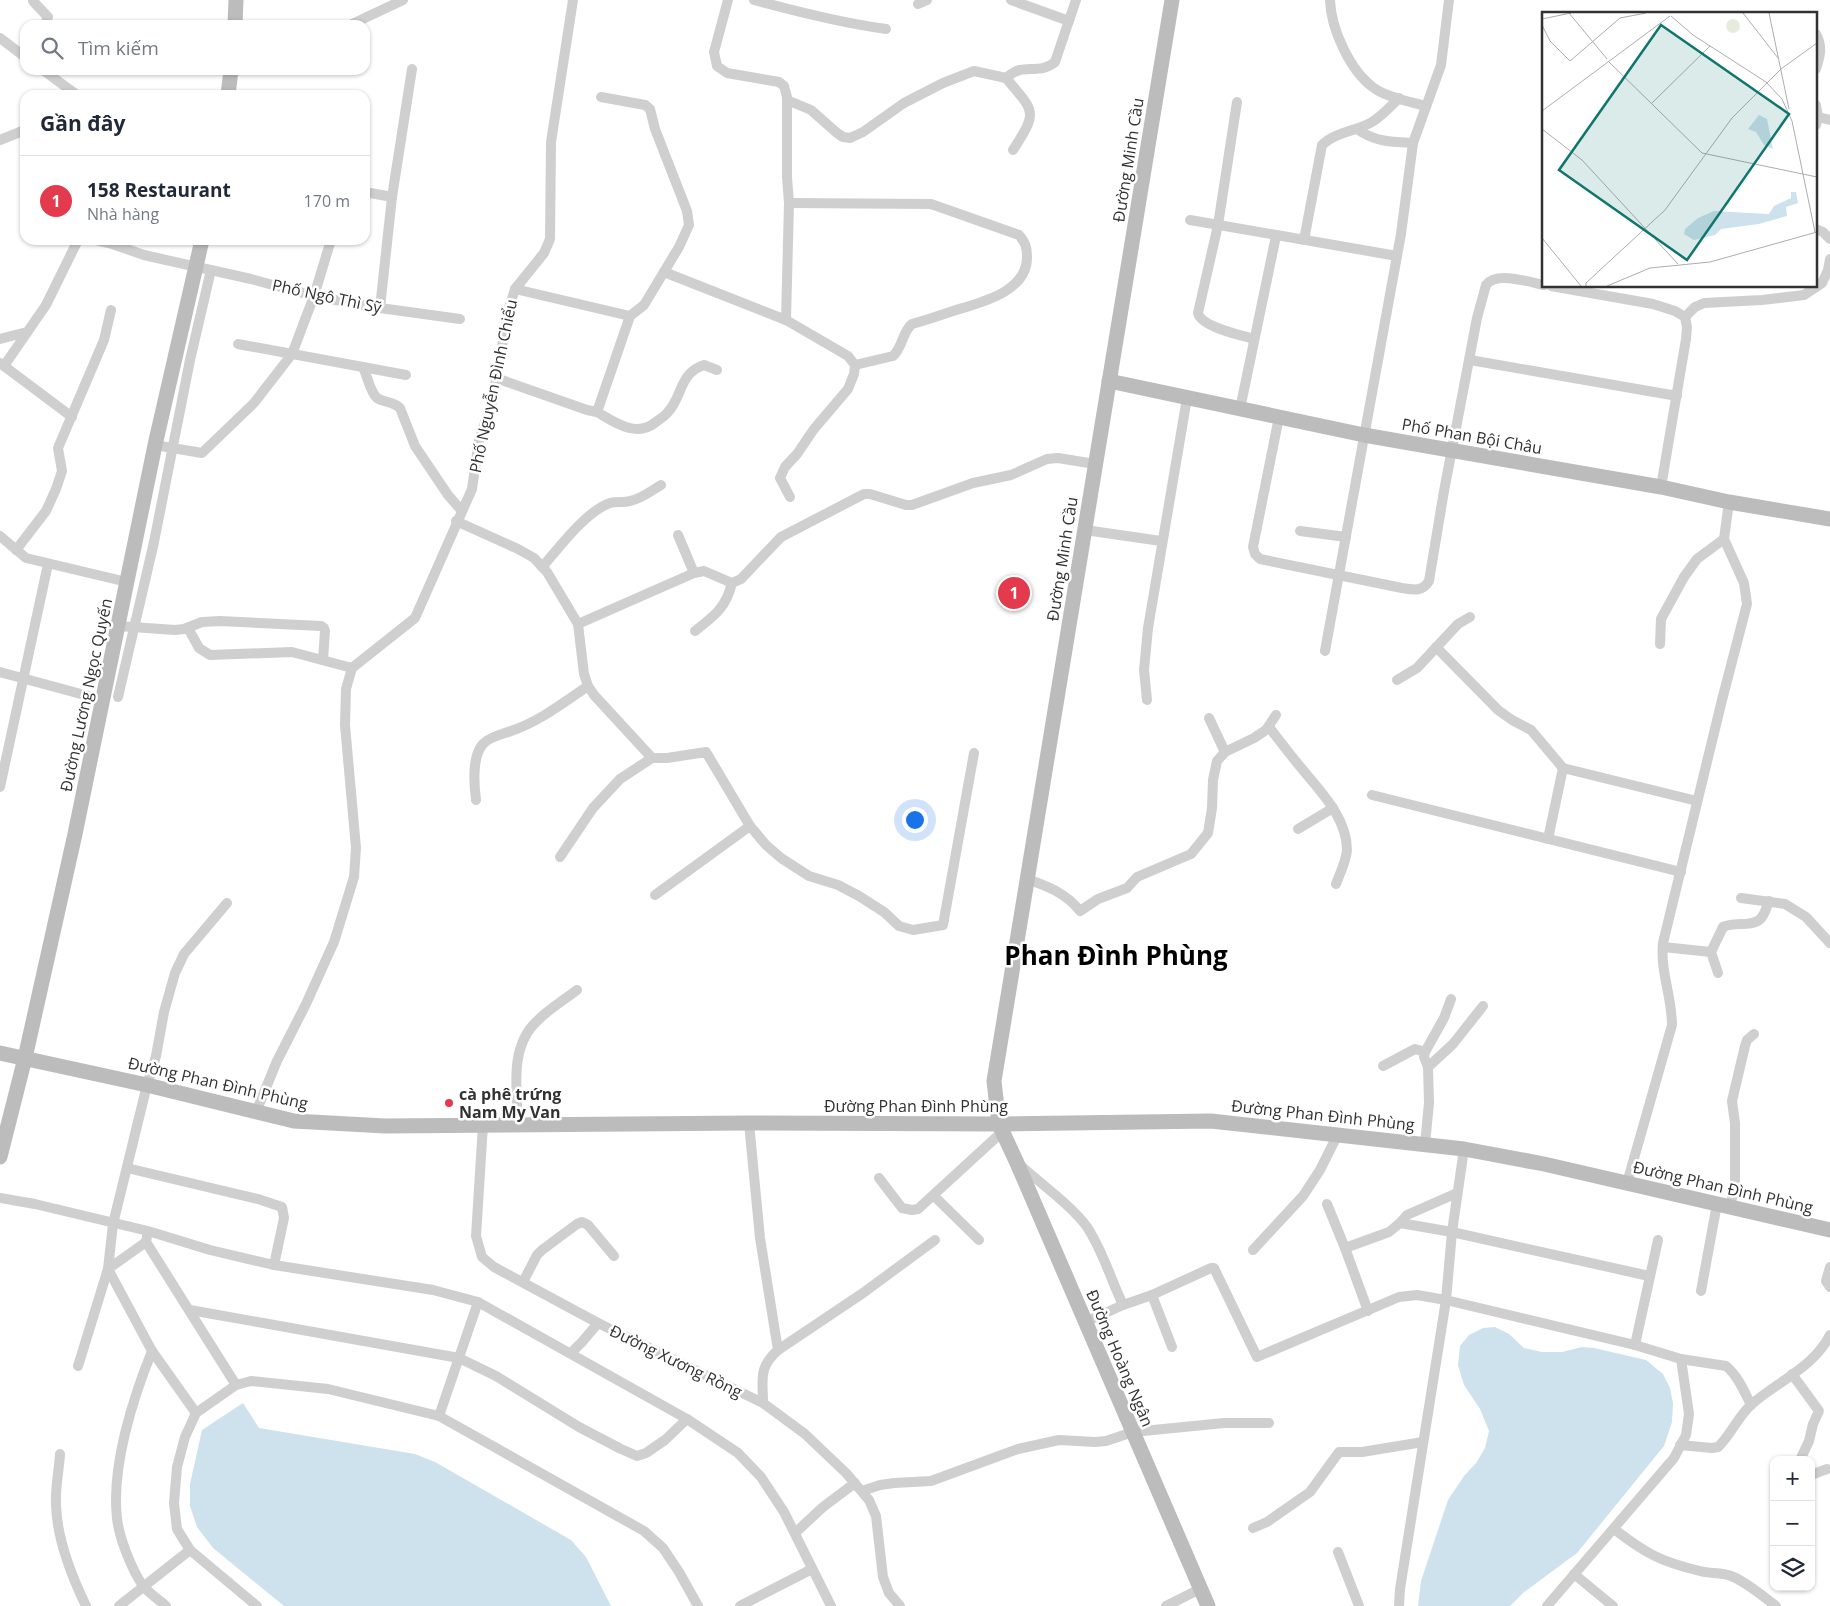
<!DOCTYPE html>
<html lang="vi">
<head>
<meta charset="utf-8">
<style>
  :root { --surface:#fff; --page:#f2f2f3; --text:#1f2937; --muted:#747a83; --line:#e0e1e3; --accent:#e33a4d }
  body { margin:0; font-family:"Open Sans",sans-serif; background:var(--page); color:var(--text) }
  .controls { position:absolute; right:15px; bottom:15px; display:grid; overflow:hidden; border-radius:10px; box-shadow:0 1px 4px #0004 }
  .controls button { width:45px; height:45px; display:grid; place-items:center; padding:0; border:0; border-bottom:1px solid var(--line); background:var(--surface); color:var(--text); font:25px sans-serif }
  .you { position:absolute; left:914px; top:819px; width:18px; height:18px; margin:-12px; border:4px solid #fff; border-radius:50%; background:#1a73e8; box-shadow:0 0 0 8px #1a73e833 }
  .badge { display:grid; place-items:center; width:32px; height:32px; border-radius:50%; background:var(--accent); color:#fff; font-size:16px; font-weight:700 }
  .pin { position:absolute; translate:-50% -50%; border:2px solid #fff; box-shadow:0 1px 5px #0006 }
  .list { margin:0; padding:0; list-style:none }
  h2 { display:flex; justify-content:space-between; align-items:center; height:65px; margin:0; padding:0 20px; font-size:21px }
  h2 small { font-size:16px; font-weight:400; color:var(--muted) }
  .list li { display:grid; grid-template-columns:32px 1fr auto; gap:15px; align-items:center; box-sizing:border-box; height:90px; padding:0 20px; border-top:1px solid var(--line) }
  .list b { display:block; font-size:19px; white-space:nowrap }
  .list p { margin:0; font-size:16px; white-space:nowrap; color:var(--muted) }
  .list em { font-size:16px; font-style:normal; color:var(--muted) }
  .icon { flex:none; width:28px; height:28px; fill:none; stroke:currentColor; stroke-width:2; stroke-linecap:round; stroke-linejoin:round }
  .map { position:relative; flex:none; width:1830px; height:1606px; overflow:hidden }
  .search { position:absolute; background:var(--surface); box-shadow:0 1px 4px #0004; left:20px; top:20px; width:350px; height:55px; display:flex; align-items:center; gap:12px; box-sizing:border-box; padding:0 18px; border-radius:15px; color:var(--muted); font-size:19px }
  .panel { position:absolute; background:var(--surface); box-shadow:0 1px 4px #0004; left:20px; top:90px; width:350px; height:155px; border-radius:15px }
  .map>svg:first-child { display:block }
  .water { fill:#cee2ed }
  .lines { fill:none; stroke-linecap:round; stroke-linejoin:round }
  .street { stroke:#cfcfcf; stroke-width:10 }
  .secondary { stroke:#bcbcbc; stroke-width:15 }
  .poi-dot { fill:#e33a4d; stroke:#fff; stroke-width:2 }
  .labels { text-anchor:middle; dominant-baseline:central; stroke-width:5; stroke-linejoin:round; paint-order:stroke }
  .street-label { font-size:16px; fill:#323232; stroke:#fff }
  .poi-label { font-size:16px; font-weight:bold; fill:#323232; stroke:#fff; text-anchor:start }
  .town-label { font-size:26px; font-weight:bold; fill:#000; stroke:#fff }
  .inset-road { fill:none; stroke:#adadad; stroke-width:1 }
  .view { fill:#0f766e; fill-opacity:0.15; stroke:#0f766e; stroke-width:2.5 }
  .inset-edge { fill:none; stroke:#323232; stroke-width:2.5 }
</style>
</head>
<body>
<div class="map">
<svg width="1830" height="1606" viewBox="0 0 1830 1606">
  <rect width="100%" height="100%" fill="#fff"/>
  <g class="water">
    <polygon points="1495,1327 1509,1334 1524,1348 1542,1352 1562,1352 1582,1347 1594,1348 1646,1360 1663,1374 1670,1388 1673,1403 1672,1422 1664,1446 1577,1553 1523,1593 1510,1606 1418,1606 1421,1581 1448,1500 1464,1476 1476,1463 1485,1448 1489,1431 1480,1409 1464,1385 1458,1365 1460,1346 1469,1335 1483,1328"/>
    <polygon points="243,1403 259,1428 415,1454 435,1462 571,1540 586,1557 611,1606 284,1606 213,1548 197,1527 190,1506 190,1484 202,1430"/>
  </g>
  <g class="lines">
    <g class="street">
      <polyline points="728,0 714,52 717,66 727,73 779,82 784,86 787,97 787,177 789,203 786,320"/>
      <path d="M 754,0 C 798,12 841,23 886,29"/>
      <polyline points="1011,0 1069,21"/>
      <path d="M 1330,0 C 1331,29 1350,71 1374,88 C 1386,97 1411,102 1425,106"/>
      <polyline points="33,1 46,15 48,17 45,25"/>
      <polyline points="918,4 927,0"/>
      <polyline points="350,25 403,0"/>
      <path d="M 1816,34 C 1823,46 1820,57 1816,69"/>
      <polyline points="0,38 25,57"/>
      <polyline points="43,70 77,95"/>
      <polyline points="787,100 811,110 837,133 843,137 850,138 863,132 904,103 943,83 974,71 1006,78"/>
      <path d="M 1237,102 L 1218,225 L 1198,313 C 1201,327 1241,335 1254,339"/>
      <polyline points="1816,105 1818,117 1816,125"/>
      <polyline points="1818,117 1830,120"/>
      <path d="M 1357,129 C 1375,142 1391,142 1413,143"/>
      <polyline points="0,140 25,130"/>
      <path d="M 1013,150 C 1039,110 1034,112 1006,78 C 1010,75 1014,71 1020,70 C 1032,68 1045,71 1055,62 L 1076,0"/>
      <polyline points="365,192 392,197"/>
      <path d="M 789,203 L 931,204 L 1019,235 C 1025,242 1027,247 1027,256 C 1028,291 983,302 956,310 C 941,315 927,320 912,324 C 902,332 903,347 893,356 L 855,365"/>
      <polyline points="1190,220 1397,256"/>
      <polyline points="1816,229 1823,232 1830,239"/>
      <polyline points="95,240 112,244 144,255 251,279 314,296 380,308 460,319"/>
      <path d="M 1304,240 L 1322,145 C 1335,132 1357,131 1372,122 C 1382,116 1391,106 1399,98"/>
      <polyline points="664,272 786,320 848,356 855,365 854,374 848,389 814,429 797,454 785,467 780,478 790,497"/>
      <polyline points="1551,286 1653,304 1675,311 1685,317 1687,327 1686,339 1661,487"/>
      <polyline points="515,289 630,316"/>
      <polyline points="380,308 392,197 412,69"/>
      <polyline points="1685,317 1695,307 1704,303 1762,300 1804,295 1822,283 1828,270 1830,259"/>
      <polyline points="0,339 27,332"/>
      <polyline points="238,344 406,375"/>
      <polyline points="1470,360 1677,396"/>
      <polyline points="0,363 72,417"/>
      <polyline points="4,366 46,305 78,240"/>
      <path d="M 363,367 C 367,375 370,392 377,398 C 385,403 393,401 400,408 L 415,446 L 448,495 L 461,510"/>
      <polyline points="496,378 587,410 597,412 630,316 644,305 679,247 689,225 687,211 655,129 650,109 645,105 601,97"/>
      <polyline points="1240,409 1276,236"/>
      <path d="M 597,412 C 616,423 636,438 656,422 C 660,419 665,416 668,412 C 683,396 679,373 704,365 L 717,370"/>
      <path d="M 1279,417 L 1253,547 L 1255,554 L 1260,559 L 1402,588 C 1414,590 1422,592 1429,581 L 1444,491 L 1477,318 L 1486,285 C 1496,271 1529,282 1544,285"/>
      <polyline points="155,445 202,453 254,403 292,354 314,296 331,240"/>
      <polyline points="456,521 518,549 534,558 547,572 578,624 584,674 588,686 594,695 652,758"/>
      <polyline points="1085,530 1161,541"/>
      <polyline points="1300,531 1346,537"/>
      <polyline points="678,535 694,573"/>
      <polyline points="0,536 26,558 127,582"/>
      <polyline points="16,550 46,511 56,489 62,471 58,448 104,340 111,310"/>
      <path d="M 542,567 C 560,547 585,512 610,503 C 617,501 624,503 630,501 C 641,499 651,491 661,485"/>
      <polyline points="578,624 694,573 704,571 732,583 741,579 781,537 864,494 870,494 906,505 912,505 973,483 1011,475 1047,459 1058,458 1095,464"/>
      <polyline points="118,626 175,630 184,629 202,622 220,621 321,626 324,628 325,631 323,660"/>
      <polyline points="188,628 199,648 210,655 292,652 352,668"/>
      <path d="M 695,631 C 714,616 726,608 732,583"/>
      <polyline points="1660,644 1661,619 1684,577 1697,559 1724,539"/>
      <polyline points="1436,647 1498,710 1512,720 1531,730 1563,768 1697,801"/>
      <polyline points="1325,651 1401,234 1413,143 1441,65 1449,0"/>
      <polyline points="0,672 103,700"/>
      <polyline points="1397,680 1417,668 1458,624 1470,617"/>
      <polyline points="118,697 154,542 190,360 211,270"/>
      <polyline points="1147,700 1144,670 1148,628 1187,398"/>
      <polyline points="1209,718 1225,752"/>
      <path d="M 1269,727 C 1279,740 1288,752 1298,764 C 1318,789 1347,816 1347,850 C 1346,862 1340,873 1336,884"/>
      <polyline points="0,787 48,564"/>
      <polyline points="1372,795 1681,872"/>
      <path d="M 476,800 C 474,785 472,756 483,744 C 489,737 503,734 511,731 C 540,721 563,703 588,686"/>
      <polyline points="1298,829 1333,808"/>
      <polyline points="1548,839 1563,768"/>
      <polyline points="560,857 593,808 620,779 652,758 667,758 706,752 750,826 766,845 781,858 809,876 838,885 859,896 884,912 899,926 913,930 943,925 974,753"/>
      <path d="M 1027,879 C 1047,886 1066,893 1080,911 L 1098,899 L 1127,888 L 1137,877 L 1191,854 L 1208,833 L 1212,808 L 1213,780 L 1217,761 L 1225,752 L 1254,738 L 1266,730 L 1276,715"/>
      <polyline points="655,895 750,826"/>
      <polyline points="1741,898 1785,904 1806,917 1830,943"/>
      <path d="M 1663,947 L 1711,952 L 1723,927 C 1734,921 1755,928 1762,917 C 1765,913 1767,906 1769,901"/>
      <polyline points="1711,952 1718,973"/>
      <polyline points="1383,1066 1415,1049 1425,1052"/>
      <polyline points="1428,1067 1453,1044 1483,1006"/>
      <polyline points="256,1112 277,1061 306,1004 334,942 354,877 356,848 345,725 346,689 352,668 415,618 472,489 479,440 492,402 509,308 515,289 544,253 550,239 551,142 573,0"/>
      <path d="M 749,1123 L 760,1238 L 778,1350 C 758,1368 763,1379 763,1403"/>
      <path d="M 518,1124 C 517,1090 509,1047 537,1021 C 549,1009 564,1000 577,990"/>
      <polyline points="483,1125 476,1236 482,1257 494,1267 598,1323 763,1403 805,1434 846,1473 869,1500 876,1516 883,1577 889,1593 900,1606"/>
      <polyline points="1425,1144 1429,1103 1428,1067 1424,1057 1425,1052 1444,1018 1451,999"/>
      <path d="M 1021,1166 C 1040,1183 1073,1207 1087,1227 C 1103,1251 1111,1280 1123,1305 L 1152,1295 L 1211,1268 L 1214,1268 L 1257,1357 L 1399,1297 L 1417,1295 L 1446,1300 L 1635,1345 L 1681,1359 L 1689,1414 L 1686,1435 L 1674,1458 L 1547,1606"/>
      <polyline points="127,1168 258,1199 282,1207 284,1218 274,1265"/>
      <polyline points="879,1178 902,1208 912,1210 918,1209 1002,1132"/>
      <path d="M 1627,1183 L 1672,1025 C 1672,997 1660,971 1663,943 L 1722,700 L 1747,604 L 1744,583 L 1724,539 L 1729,502"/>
      <polyline points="934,1196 979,1240"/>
      <polyline points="0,1198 35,1204 148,1231 210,1250 274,1265 433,1290 478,1302 687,1419 738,1453 761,1477 784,1512 831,1606"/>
      <polyline points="1327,1204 1345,1248 1368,1311"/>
      <polyline points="1730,1207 1735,1185 1735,1123 1732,1101 1745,1046 1747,1040 1754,1034"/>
      <polyline points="1400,1223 1407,1215 1457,1193"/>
      <polyline points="147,1236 146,1242 236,1385"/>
      <polyline points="146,1242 108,1269 152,1351 196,1413"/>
      <polyline points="1345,1248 1389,1232 1400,1223 1452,1232 1649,1276"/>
      <polyline points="1253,1250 1303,1196 1320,1170 1338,1134"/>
      <polyline points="1830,1267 1826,1281 1830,1287"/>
      <polyline points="523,1282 537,1255 542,1250 577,1224 582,1222 588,1225 614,1256"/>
      <polyline points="1701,1291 1717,1204"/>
      <polyline points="1152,1295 1172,1347"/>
      <polyline points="190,1310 459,1358 496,1376 579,1427 621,1449 637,1456 646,1453 665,1440 687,1419"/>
      <polyline points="1085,1322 1123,1305"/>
      <polyline points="1635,1345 1658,1240"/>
      <polyline points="778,1350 863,1293 935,1240"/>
      <path d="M 152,1351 C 133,1398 111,1467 117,1518 C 119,1538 132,1570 143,1586 C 149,1593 159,1600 166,1606"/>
      <polyline points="571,1353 582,1342 598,1323"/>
      <path d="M 1681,1359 L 1726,1366 C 1738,1376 1744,1391 1751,1405"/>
      <polyline points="78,1366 108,1269 113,1224 147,1085 156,1056 164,1012 175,973 184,954 227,903"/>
      <polyline points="1792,1374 1819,1411 1813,1424 1809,1441 1800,1460"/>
      <polyline points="439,1416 478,1302"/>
      <path d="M 1680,1445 L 1712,1448 L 1718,1447 C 1731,1435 1738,1416 1752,1404 C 1777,1382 1814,1367 1830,1335"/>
      <path d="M 60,1454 C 59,1471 55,1488 56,1505 C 57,1540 71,1575 86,1606"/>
      <polyline points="1811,1475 1827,1469"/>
      <polyline points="862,1491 880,1485 894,1483 931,1481 1018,1449 1059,1440 1095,1442 1106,1441 1133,1432 1224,1423 1269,1423"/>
      <polyline points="1253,1528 1267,1522 1310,1492 1339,1452 1362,1452 1423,1442"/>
      <path d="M 1614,1529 C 1645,1553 1661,1562 1700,1571 C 1710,1574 1721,1572 1731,1576 C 1747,1582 1762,1596 1776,1606"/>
      <polyline points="795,1533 823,1507 855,1483"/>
      <polyline points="1338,1552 1359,1606"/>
      <polyline points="1574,1574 1613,1606"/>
      <polyline points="119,1606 190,1550"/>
      <polyline points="257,1606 190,1550 177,1529 174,1503 177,1467 185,1437 196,1413 236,1385 251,1381 328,1389 439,1416 644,1531 663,1548 679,1572 698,1606"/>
      <polyline points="740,1606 812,1569"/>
      <polyline points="1166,1606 1200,1589"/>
      <polyline points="1399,1606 1400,1589 1446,1300 1452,1232 1464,1149"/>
    </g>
    <g class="secondary">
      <polyline points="1172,0 994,1081 999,1124 1017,1163 1208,1606"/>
      <polyline points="235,25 236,0"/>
      <polyline points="228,95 231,70"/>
      <polyline points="1109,381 1364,435 1661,487 1729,502 1830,519"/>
      <polyline points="0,1053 147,1085 294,1121 385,1126 749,1123 999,1124 1211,1121 1464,1149 1544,1164 1830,1230"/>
      <polyline points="0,1157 25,1058 75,834 155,445 202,240"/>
    </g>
  </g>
  <circle class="poi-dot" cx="449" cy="1103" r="5"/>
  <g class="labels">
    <g class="street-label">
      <text transform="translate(1128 160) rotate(-81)">Đường Minh Cầu</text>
      <text transform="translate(327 296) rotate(12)">Phố Ngô Thì Sỹ</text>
      <text transform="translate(493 386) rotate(-78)">Phố Nguyễn Đình Chiểu</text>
      <text transform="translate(1472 436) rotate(10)">Phố Phan Bội Châu</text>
      <text transform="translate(1062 559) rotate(-81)">Đường Minh Cầu</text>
      <text transform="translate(86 695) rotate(-78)">Đường Lương Ngọc Quyến</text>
      <text transform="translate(218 1083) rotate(13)">Đường Phan Đình Phùng</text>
      <text x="916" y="1106">Đường Phan Đình Phùng</text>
      <text transform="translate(1323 1115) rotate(6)">Đường Phan Đình Phùng</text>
      <text transform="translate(1723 1187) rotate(13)">Đường Phan Đình Phùng</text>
      <text transform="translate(1120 1358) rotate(67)">Đường Hoàng Ngân</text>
      <text transform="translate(676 1361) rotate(26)">Đường Xương Rồng</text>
    </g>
    <g class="poi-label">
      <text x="459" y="1094">cà phê trứng<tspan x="459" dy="18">Nam My Van</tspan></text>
    </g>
    <g class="town-label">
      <text x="1116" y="955">Phan Đình Phùng</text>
    </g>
  </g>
  <g transform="translate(1542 12)">
    <rect width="275" height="275" fill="#fff"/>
    <path d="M184 14a7 7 0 1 1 14 0a7 7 0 1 1-14 0Z" fill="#e6ebde"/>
    <path d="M 217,103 L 225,107 L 231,137 L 222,133 L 214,120 L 206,117 ZM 249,180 L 254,180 L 256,191 L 244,195 L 245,204 L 217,212 L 179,217 L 173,223 L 152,228 L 142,222 L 143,217 L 156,206 L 172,199 L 227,202 L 232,194 L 249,186 Z" fill="#cee2ed"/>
    <path class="inset-road" d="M 27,1 L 65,47M 201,1 L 236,46M 227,1 L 247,97M 129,4 L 151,23 L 224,70 L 240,87 L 250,109 L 273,220M 0,7 L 29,1M 0,13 L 8,29 L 28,49 L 78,6 L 104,1M 66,49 L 160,141 L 275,165M 110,91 L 168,34M 0,99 L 128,4M 0,117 L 40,148 L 136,252M 0,226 L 39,274M 44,274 L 44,271 L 123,198 L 190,106 L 239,57 L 275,31M 65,274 L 108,256 L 168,250 L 275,220"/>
    <path class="view" d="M 119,13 L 247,102 L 145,248 L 17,158 Z"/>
    <rect width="275" height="275" class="inset-edge"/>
  </g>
</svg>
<div class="controls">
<button>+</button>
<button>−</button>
<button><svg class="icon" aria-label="layers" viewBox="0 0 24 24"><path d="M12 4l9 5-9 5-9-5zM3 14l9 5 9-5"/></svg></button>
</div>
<div class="you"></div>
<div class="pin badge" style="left:1014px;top:593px">1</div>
<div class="search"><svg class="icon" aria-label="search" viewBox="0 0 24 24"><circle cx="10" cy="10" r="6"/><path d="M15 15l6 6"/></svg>Tìm kiếm</div>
<section class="panel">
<h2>Gần đây<small></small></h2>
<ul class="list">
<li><span class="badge">1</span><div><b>158 Restaurant</b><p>Nhà hàng</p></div><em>170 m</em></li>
</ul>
</section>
</div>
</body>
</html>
